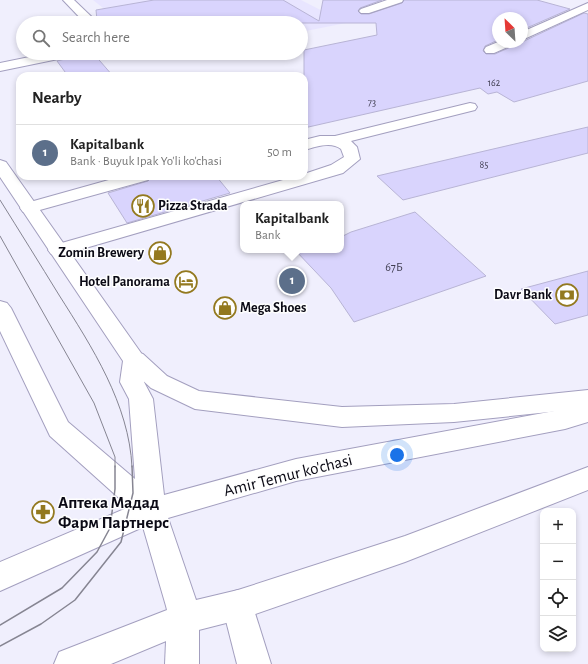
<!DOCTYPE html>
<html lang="en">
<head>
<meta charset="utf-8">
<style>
  :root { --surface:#fff; --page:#f6f6f6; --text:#222; --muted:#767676; --line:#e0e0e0; --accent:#db2777 }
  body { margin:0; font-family:"Alegreya Sans",sans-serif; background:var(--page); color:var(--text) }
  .controls { position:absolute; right:12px; bottom:12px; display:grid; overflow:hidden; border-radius:8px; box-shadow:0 2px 6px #0003 }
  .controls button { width:36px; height:36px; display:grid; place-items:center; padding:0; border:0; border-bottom:1px solid var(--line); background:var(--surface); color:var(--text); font:20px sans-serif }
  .compass { position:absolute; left:492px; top:12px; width:36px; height:36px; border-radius:50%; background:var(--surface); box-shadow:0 2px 6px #0003; rotate:335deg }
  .you { position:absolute; left:397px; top:455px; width:14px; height:14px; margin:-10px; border:3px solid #fff; border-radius:50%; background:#1a73e8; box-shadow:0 0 0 6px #1a73e833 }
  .badge { display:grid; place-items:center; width:26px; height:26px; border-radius:50%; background:var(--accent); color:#fff; font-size:13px; font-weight:700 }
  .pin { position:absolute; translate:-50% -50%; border:2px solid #fff; box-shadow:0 1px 4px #0006 }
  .popup { position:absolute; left:240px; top:201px; width:104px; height:52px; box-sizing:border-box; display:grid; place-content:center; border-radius:8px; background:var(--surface); filter:drop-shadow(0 1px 3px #0005); font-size:13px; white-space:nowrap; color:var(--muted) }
  .popup b { font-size:15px; color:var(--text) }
  .popup::after { content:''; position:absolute; left:50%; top:100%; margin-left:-8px; border:8px solid transparent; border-top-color:var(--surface) }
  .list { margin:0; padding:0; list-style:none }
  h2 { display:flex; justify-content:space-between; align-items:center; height:52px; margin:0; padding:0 16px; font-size:17px }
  h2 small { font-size:13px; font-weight:400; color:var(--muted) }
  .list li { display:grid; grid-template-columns:26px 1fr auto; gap:12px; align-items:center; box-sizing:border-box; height:56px; padding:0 16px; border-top:1px solid var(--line) }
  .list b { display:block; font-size:15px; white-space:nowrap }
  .list p { margin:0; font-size:13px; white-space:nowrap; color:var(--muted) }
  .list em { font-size:13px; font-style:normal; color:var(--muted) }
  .icon { flex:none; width:22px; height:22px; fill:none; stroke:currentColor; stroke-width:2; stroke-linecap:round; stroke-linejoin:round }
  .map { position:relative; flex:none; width:588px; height:664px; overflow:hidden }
  .search { position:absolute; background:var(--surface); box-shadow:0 2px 6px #0003; left:16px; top:16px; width:292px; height:44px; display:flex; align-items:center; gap:10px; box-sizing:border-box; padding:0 14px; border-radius:22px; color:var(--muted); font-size:15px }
  .panel { position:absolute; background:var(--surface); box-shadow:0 2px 6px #0003; left:16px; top:72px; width:292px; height:108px; border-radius:12px }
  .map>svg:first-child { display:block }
  .built { fill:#e8e5ff }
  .building { fill:#d9d4fd; stroke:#b8b4d5 }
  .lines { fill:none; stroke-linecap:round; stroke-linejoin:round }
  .minor-casing { stroke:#a39fbf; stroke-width:2 }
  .major-casing { stroke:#a39fbf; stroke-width:2 }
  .minor { fill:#fff; fill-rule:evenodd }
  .major { fill:#fff; fill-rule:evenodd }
  .tram-far1 { stroke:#868592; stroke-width:1 }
  .tram { stroke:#868592; stroke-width:1.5 }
  .labels { text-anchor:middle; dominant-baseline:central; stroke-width:3; stroke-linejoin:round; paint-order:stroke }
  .far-number-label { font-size:10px; fill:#3e3c4f }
  .number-label { font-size:12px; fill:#3e3c4f }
  .poi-label { font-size:14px; font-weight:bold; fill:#0b0a15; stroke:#fefefe; text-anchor:end }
  .near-street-label { font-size:17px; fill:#0b0a15; stroke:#fefefe }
  .near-poi-label { font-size:17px; font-weight:bold; fill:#0b0a15; stroke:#fefefe; text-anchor:start }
</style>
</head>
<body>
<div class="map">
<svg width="588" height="664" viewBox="0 0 588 664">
  <rect width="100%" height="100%" fill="#f0effd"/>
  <polygon class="built" points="93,0 301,0 346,23 301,32 301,23 122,23"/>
  <g class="building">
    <polygon points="154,0 283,0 319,21 323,0 382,0 360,8 358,11 361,14 369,14 402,3 404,0 537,0 570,9 522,30 522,18 498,18 498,40 485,46 483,51 486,54 495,54 513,46 515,42 522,42 584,13 588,14 588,81 514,102 497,92 488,94 480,88 304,128 304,50 377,35 376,23 99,23 97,20 96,10"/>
    <polygon points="75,53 93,53 113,76 68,76 57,61 69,58"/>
    <polygon points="588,127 588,153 403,200 377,176"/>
    <polygon points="151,176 216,176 230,193 127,223 108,193 148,181"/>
    <polygon points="415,212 486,276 354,322 331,288 295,250 341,250 341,237 351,232"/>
    <polygon points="588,271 588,315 555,324 521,289"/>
  </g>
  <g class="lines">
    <g class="minor-casing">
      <g id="minor">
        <polygon points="63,0 74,0 98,23 85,23"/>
        <polygon points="387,0 403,0 402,2 369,13 361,13 359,11 361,9"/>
        <polygon points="588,3 588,10 522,40 522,32"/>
        <polygon points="498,42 514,42 512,45 494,53 486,53 484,50 486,47"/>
        <polygon points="49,53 74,53 68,57 0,71 0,63"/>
        <polygon points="126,53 141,53 141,54 135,58 128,56"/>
        <path d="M 470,103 L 475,104 L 477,107 L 475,110 L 351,141 L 357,147 L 360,159 L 343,173 L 65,254 L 58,256 L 51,254 L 48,250 L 51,246 L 297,176 L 304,176 L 304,174 L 331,165 L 344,157 L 341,149 C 331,141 316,147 304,150 L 304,140 L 320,136 L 335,136 Z"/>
        <polygon points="123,176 150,176 148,180 29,213 23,212 20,208 23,204"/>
        <polygon points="135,352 143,354 167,376 199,391 342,407 454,404 588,390 588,408 454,422 342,427 195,409 151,388 127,366 124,360 127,354"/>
        <polygon points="238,590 249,594 271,664 237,664 222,605 227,594"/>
        <polygon points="183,603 194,608 199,619 199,664 165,664 167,619 172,608"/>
      </g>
    </g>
    <g class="major-casing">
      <polygon id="major" points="0,160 6,162 146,360 144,382 153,399 164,495 296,459 565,409 588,404 588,422 565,429 296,481 168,518 196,600 238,590 405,536 588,467 588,490 405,562 238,620 183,634 111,664 54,664 59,652 167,610 166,606 143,527 0,591 0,562 129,507 50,436 0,331 0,301 7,303 11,308 68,422 135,479 129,399 120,382 123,361 0,177"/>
    </g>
    <use href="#minor" class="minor"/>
    <use href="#major" class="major"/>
    <g class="tram-far1">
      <path d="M 0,200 C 20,232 40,264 59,295 C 92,347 129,404 132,467"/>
      <polyline points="0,236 94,403 115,457 115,467"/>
    </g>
    <g class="tram">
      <polyline points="0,625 62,588 97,552 110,528 115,489 115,466"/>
      <polyline points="0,646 41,624 75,600 121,542 133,493 132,466"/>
    </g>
  </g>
  <defs>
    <g id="restaurant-ring" transform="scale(1.15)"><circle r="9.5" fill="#fefefe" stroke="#93791f" stroke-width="1.5"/><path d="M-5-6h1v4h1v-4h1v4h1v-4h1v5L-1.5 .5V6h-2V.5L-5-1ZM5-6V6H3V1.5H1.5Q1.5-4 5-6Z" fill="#93791f"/></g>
    <g id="shop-ring" transform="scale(1.15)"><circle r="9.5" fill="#fefefe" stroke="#93791f" stroke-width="1.5"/><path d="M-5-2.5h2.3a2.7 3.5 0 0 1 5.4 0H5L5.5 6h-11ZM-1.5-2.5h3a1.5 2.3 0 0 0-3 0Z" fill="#93791f"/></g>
    <g id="hotel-ring" transform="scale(1.15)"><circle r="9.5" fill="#fefefe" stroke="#93791f" stroke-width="1.5"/><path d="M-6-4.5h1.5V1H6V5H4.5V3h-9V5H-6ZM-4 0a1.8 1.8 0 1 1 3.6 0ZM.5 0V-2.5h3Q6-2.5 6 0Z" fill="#93791f"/></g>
    <g id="bank-ring" transform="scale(1.15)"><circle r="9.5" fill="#fefefe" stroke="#93791f" stroke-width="1.5"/><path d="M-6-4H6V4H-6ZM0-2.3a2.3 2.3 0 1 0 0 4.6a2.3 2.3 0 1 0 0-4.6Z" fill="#93791f"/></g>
    <g id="pharmacy-ring" transform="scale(1.15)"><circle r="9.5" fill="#fefefe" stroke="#93791f" stroke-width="1.5"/><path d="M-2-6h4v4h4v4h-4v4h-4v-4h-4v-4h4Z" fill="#93791f"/></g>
  </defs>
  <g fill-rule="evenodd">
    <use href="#restaurant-ring" x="143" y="206"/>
    <use href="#shop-ring" x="160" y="253"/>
    <use href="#hotel-ring" x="186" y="282"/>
    <use href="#bank-ring" x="567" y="295"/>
    <use href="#shop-ring" x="225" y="308"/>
    <use href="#pharmacy-ring" x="43" y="512"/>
  </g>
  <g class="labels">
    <g class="far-number-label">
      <text x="494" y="83">162</text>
      <text x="372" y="103">73</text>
      <text x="484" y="165">85</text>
    </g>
    <g class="number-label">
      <text x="394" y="267">67Б</text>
    </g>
    <g class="poi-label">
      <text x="158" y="206" text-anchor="start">Pizza Strada</text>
      <text x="144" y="253">Zomin Brewery</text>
      <text x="170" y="282">Hotel Panorama</text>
      <text x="552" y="295">Davr Bank</text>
      <text x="240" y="308" text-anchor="start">Mega Shoes</text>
    </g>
    <g class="near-street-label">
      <text transform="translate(288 475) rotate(-14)">Amir Temur ko'chasi</text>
    </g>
    <g class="near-poi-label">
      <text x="58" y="502">Аптека Мадад<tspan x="58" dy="20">Фарм Партнерс</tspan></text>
    </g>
  </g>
</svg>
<div class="controls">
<button>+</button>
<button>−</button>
<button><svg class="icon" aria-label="locate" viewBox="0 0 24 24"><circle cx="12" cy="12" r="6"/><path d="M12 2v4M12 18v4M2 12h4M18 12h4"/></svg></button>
<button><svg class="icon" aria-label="layers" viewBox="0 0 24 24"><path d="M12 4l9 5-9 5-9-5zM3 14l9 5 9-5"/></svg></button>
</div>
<svg class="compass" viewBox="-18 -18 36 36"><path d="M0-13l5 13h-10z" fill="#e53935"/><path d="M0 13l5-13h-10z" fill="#767676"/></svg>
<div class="you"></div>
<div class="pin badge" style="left:292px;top:281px;background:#5c6f8a">1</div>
<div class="popup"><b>Kapitalbank</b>Bank</div>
<div class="search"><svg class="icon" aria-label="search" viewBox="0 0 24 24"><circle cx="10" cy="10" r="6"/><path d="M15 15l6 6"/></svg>Search here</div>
<section class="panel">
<h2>Nearby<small></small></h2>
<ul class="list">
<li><span class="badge" style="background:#5c6f8a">1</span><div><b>Kapitalbank</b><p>Bank · Buyuk Ipak Yo'li ko'chasi</p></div><em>50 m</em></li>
</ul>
</section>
</div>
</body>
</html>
